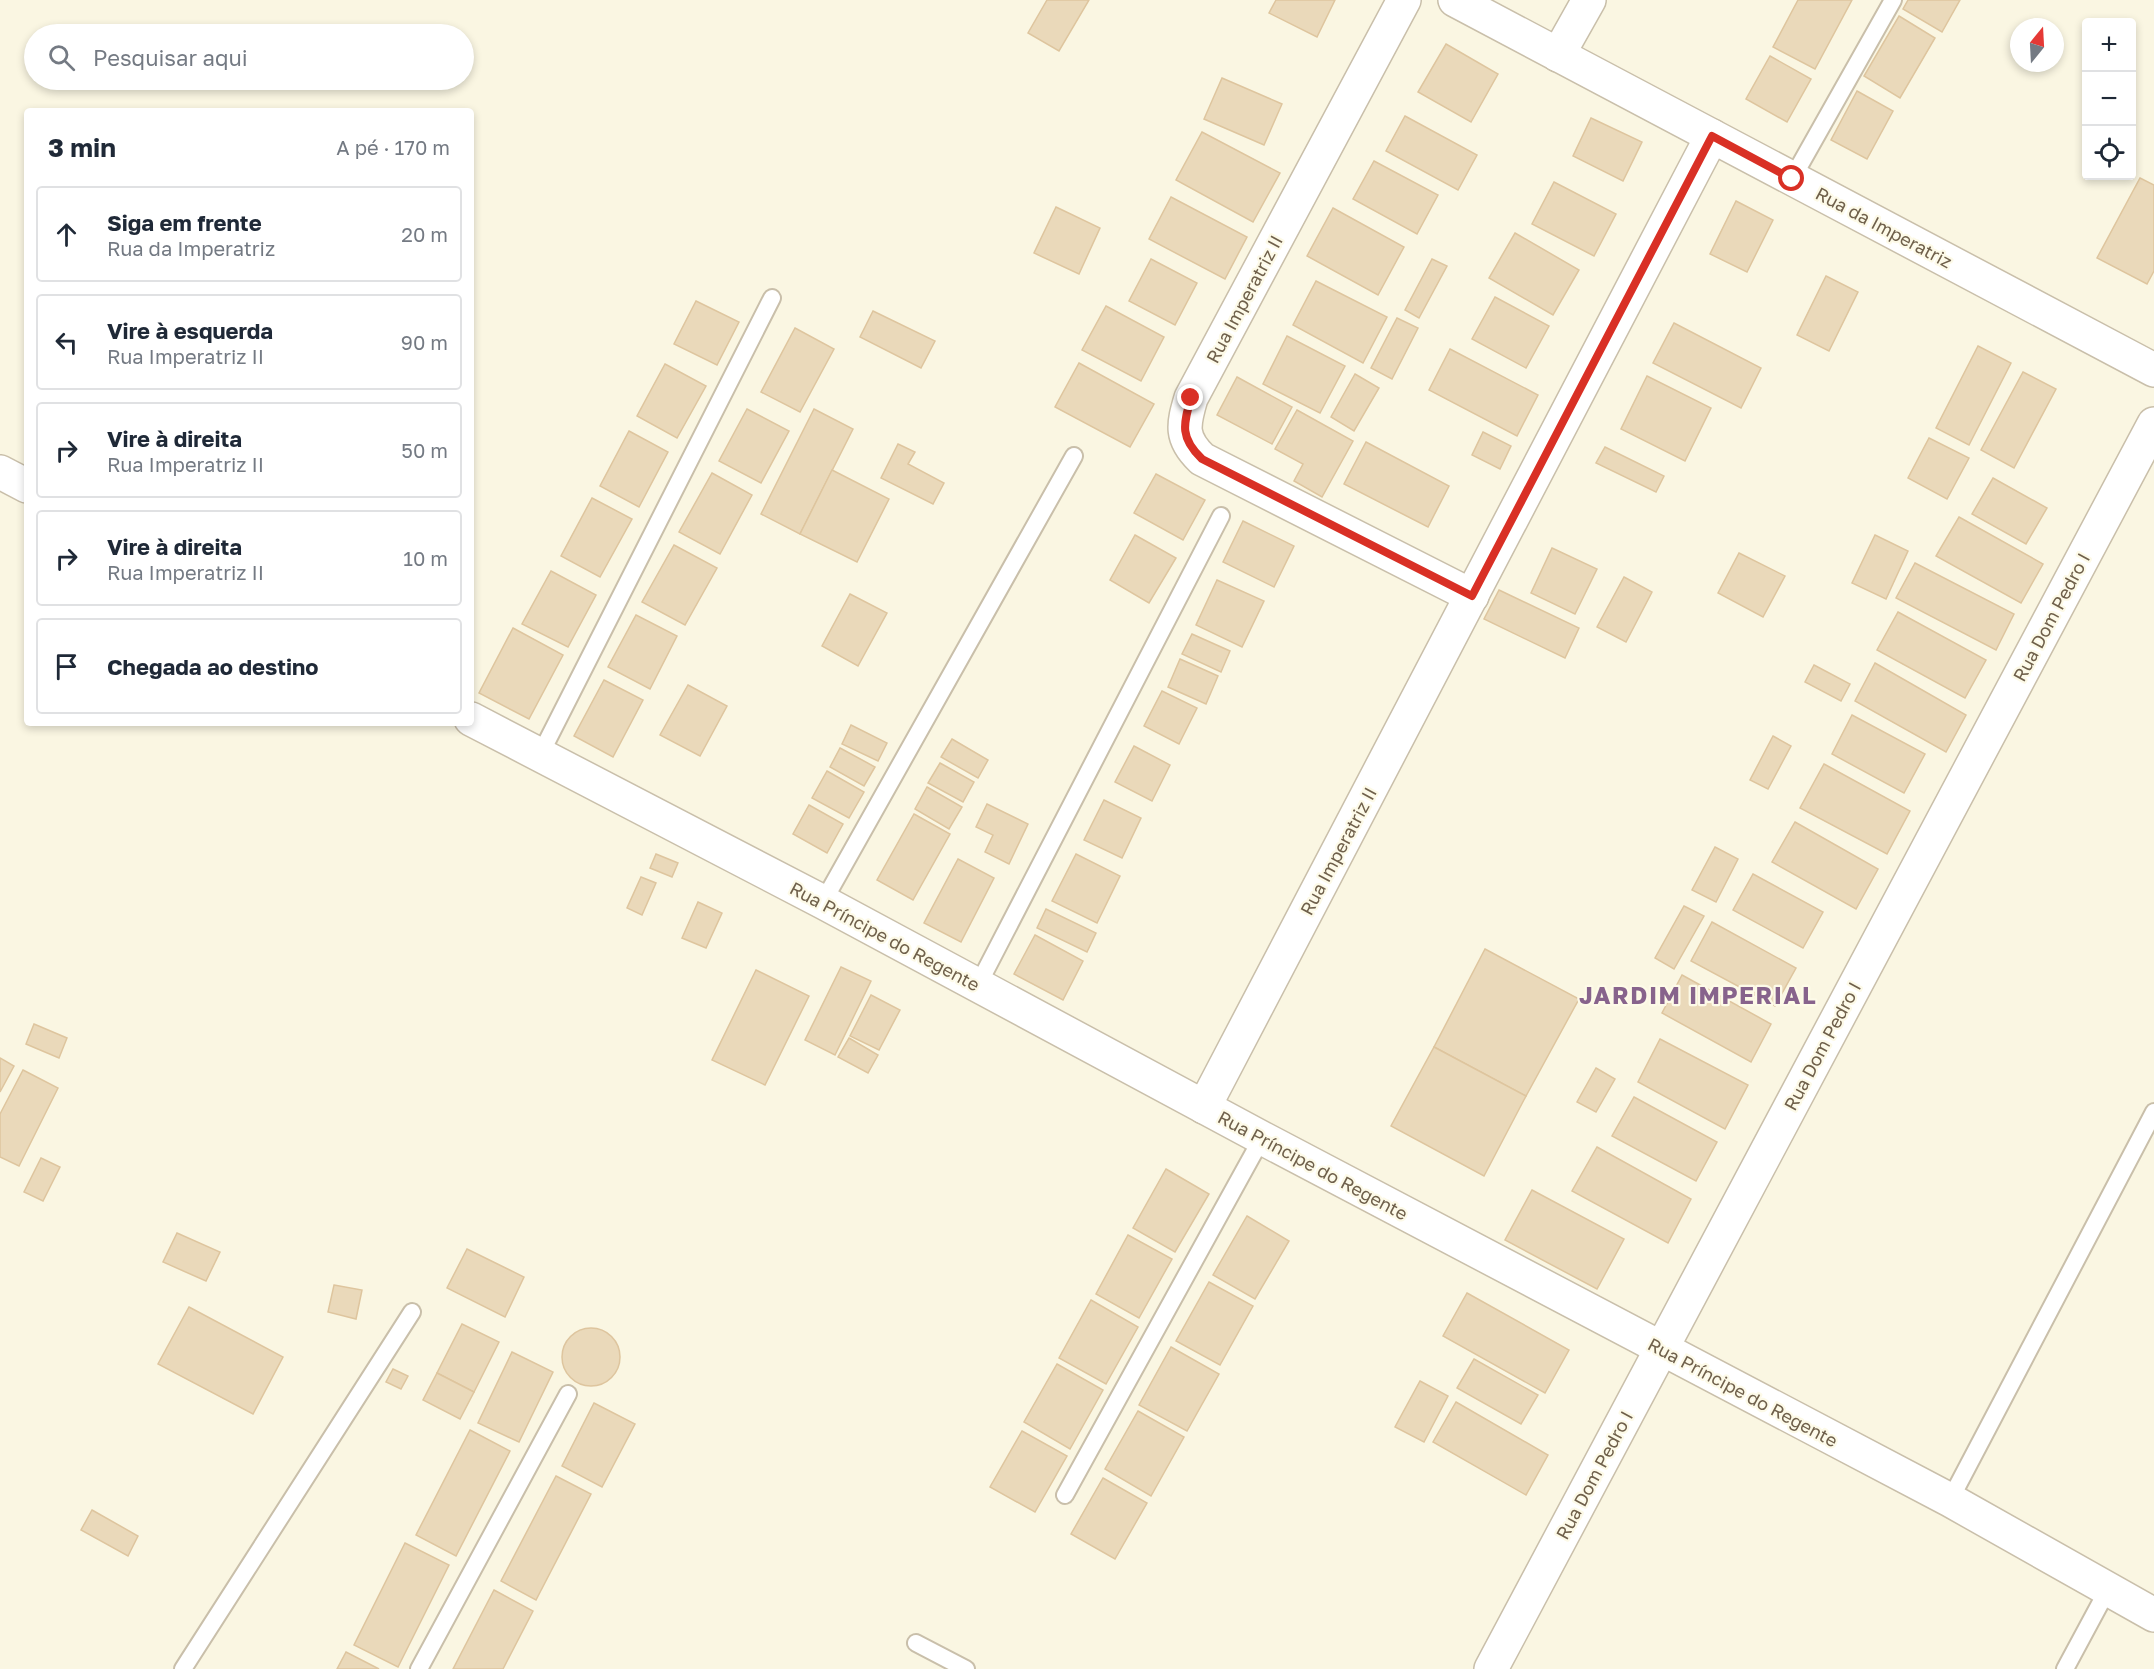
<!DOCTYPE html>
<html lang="pt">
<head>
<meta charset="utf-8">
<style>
  :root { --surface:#fff; --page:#f2f2f3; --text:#1f2937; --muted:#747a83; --line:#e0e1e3 }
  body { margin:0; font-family:"Golos Text",sans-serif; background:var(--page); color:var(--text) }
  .controls { position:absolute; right:18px; top:18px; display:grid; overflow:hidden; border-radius:6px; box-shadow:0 3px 9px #0003 }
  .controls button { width:54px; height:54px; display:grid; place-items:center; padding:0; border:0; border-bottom:2px solid var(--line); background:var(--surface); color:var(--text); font:30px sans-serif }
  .compass { position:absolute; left:2010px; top:18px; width:54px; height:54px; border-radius:50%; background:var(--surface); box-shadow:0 3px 9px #0003; rotate:18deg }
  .stop { position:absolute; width:18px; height:18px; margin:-14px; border:4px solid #d93025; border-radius:50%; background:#fff }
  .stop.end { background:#d93025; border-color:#fff; box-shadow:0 2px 6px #0008 }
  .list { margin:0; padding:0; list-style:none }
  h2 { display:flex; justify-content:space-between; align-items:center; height:78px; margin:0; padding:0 24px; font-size:26px }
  h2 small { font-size:20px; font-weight:400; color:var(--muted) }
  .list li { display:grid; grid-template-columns:39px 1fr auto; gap:18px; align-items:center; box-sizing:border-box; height:96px; margin:0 12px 12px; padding:0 12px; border:2px solid var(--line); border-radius:6px }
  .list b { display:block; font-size:22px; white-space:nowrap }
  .list p { margin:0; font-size:20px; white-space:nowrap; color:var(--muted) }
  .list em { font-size:20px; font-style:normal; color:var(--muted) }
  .icon { flex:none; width:33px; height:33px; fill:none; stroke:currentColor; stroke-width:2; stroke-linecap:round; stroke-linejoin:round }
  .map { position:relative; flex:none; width:2154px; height:1669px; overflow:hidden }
  .search { position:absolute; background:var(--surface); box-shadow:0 3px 9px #0003; left:24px; top:24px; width:450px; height:66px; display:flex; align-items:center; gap:15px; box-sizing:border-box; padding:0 21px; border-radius:33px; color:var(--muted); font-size:22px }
  .panel { position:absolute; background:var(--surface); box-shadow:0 3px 9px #0003; left:24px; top:108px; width:450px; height:618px; border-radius:6px }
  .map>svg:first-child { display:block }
  .building { fill:#ead9ba; stroke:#dec59e; stroke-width:1.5 }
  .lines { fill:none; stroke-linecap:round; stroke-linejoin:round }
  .lane-casing { stroke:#c9bfaa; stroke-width:20 }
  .street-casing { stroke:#c9bfaa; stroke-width:36 }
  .lane { stroke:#fff; stroke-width:16 }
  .street { stroke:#fff; stroke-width:33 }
  .route { stroke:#d93025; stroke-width:8 }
  .labels { text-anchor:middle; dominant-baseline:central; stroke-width:4.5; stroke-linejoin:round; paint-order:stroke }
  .street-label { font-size:18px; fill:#6f604b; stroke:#fdfae8 }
  .district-label { font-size:24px; font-weight:bold; letter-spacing:1.5px; fill:#87638c; stroke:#fdfae8 }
</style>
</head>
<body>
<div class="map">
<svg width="2154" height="1669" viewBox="0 0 2154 1669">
  <rect width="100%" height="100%" fill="#faf6e2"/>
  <g class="building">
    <polygon points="1047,0 1089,0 1059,51 1028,33"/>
    <polygon points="1276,0 1335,0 1317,37 1269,13"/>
    <polygon points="1798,0 1852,0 1815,69 1773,47"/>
    <polygon points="1908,0 1960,0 1942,32 1903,9"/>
    <polygon points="1899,16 1935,38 1900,98 1864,76"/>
    <polygon points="1446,44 1498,74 1471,122 1418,92"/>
    <polygon points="1770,56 1811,79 1787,122 1746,99"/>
    <polygon points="1222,78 1282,104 1264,145 1204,119"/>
    <polygon points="1857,91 1893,111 1867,159 1831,140"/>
    <polygon points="1405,116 1477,155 1458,190 1386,151"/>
    <polygon points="1591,118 1642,142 1623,181 1573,156"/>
    <polygon points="1202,132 1280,173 1253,222 1176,180"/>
    <polygon points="1374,161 1438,195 1417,234 1353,199"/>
    <polygon points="2140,178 2154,185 2154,271 2147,284 2097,258"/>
    <polygon points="1554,182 1616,214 1594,256 1532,224"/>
    <polygon points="1171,197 1247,237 1225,279 1149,239"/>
    <polygon points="1736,201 1773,220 1747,272 1710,254"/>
    <polygon points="1056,207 1100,228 1079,274 1034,253"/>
    <polygon points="1333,208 1404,247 1378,295 1307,256"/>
    <polygon points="1515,233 1579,270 1553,315 1489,278"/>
    <polygon points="1151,259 1197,283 1175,325 1129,301"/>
    <polygon points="1432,259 1447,266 1419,318 1405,310"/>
    <polygon points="1826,276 1858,292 1829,351 1797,335"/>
    <polygon points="1316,281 1387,317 1363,363 1293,325"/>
    <polygon points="1495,297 1549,326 1526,368 1472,339"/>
    <polygon points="696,301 739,322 717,365 674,344"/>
    <polygon points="1106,306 1164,337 1141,381 1082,350"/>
    <polygon points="873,311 935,341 921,368 860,337"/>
    <polygon points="1397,318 1418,328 1392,379 1371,368"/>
    <polygon points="1674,323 1761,368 1741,408 1653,363"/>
    <polygon points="795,328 834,349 800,412 761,392"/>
    <polygon points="1287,336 1345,366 1320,413 1263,384"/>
    <polygon points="1978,346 2011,363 1969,445 1936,428"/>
    <polygon points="1450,349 1538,395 1517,436 1429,390"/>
    <polygon points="1079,363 1154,404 1130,447 1055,407"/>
    <polygon points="665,364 706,386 677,438 637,416"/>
    <polygon points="2023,372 2056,389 2014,468 1981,450"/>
    <polygon points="1355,374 1379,388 1354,431 1331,417"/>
    <polygon points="1647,376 1711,408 1685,461 1621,429"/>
    <polygon points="1237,377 1292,407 1272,444 1217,415"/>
    <polygon points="747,409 789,431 761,483 719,461"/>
    <polygon points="814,409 853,429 800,534 761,514"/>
    <polygon points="1297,410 1353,441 1322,497 1294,481 1303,464 1275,449"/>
    <polygon points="629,431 668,452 639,507 600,486"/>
    <polygon points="1483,432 1511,446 1500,469 1472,455"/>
    <polygon points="1929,438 1969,458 1947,499 1908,478"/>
    <polygon points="1366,442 1449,486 1428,527 1344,484"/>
    <polygon points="898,444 915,452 908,464 944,483 933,504 881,478"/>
    <polygon points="1605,447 1664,476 1656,492 1596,463"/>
    <polygon points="832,470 889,499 857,562 800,534"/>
    <polygon points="712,473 752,495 720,554 679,532"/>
    <polygon points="1156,474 1205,500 1183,540 1134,513"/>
    <polygon points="1993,478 2047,508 2026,544 1972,514"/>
    <polygon points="592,498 632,519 600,577 561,556"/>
    <polygon points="1959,517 2043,564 2021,603 1936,556"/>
    <polygon points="1243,521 1294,546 1274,587 1223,562"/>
    <polygon points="1135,535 1176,558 1149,603 1110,580"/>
    <polygon points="1875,535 1908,551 1886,599 1852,583"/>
    <polygon points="674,545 717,568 685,625 642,602"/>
    <polygon points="1552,548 1597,569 1575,614 1531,593"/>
    <polygon points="1739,553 1785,576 1763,617 1718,593"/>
    <polygon points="1915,563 2014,614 1996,650 1896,598"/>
    <polygon points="551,571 596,595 568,647 522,624"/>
    <polygon points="1624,577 1652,592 1626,642 1597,627"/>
    <polygon points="1217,580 1264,601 1242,647 1196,625"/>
    <polygon points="1499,590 1579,628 1565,658 1484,619"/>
    <polygon points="850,594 887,613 858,666 822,646"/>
    <polygon points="1898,612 1986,660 1965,698 1877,650"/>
    <polygon points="636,615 677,636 650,689 608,667"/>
    <polygon points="513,628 563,655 529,719 479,693"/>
    <polygon points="1192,634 1230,651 1221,672 1182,654"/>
    <polygon points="1180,659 1218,676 1206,704 1168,687"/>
    <polygon points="1875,663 1966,715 1946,752 1855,701"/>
    <polygon points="1814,665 1850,684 1841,701 1805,682"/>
    <polygon points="604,680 643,700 613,757 574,736"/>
    <polygon points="688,685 727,706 700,756 660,735"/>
    <polygon points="1162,691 1197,708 1179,744 1144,726"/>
    <polygon points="1852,715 1925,754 1904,793 1832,754"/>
    <polygon points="851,725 887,743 878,761 842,744"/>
    <polygon points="1773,736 1791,746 1768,789 1750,780"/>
    <polygon points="952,739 988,760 978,778 941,757"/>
    <polygon points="1134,746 1170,765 1152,801 1115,782"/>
    <polygon points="840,748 875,767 864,786 830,767"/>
    <polygon points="940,763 974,782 963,802 928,783"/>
    <polygon points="1824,764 1910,811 1887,854 1800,808"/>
    <polygon points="827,771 864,792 849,818 812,798"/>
    <polygon points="927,787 962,807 949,829 915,809"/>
    <polygon points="1104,800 1141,818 1122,858 1084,840"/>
    <polygon points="987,804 1028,824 1009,864 985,852 993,835 976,827"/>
    <polygon points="809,805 843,824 827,853 793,834"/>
    <polygon points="914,814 950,834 913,900 877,880"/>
    <polygon points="1795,822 1878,869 1856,909 1772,862"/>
    <polygon points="1715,847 1738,859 1716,902 1692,890"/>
    <polygon points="656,854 678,863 672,877 650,868"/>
    <polygon points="1076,854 1120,876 1097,923 1052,901"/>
    <polygon points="958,859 994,878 961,942 924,923"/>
    <polygon points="1753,874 1823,912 1803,948 1733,910"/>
    <polygon points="641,877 656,883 642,915 627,908"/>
    <polygon points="698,902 722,913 706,948 682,938"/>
    <polygon points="1684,906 1704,916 1674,969 1655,958"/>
    <polygon points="1046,909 1096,933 1087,952 1037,928"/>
    <polygon points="1712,922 1796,968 1775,1006 1691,961"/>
    <polygon points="1035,935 1083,961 1063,1000 1014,974"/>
    <polygon points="1485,949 1579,999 1526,1096 1434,1047"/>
    <polygon points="841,967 871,981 835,1055 805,1040"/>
    <polygon points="756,970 809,996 765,1085 712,1060"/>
    <polygon points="1682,975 1771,1024 1751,1062 1662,1013"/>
    <polygon points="871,995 900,1010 879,1050 850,1036"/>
    <polygon points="34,1024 67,1038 59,1058 26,1044"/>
    <polygon points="849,1038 878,1055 868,1073 838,1057"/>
    <polygon points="1660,1039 1748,1085 1725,1129 1638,1082"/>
    <polygon points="1434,1047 1526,1096 1484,1176 1391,1126"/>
    <polygon points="0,1058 14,1066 0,1092"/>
    <polygon points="1596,1068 1615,1079 1596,1112 1577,1102"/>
    <polygon points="23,1070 58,1088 19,1166 0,1157 0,1114"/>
    <polygon points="1634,1097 1717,1142 1696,1181 1612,1136"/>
    <polygon points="1597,1147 1691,1199 1668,1243 1572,1191"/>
    <polygon points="41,1158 60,1167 43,1201 24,1192"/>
    <polygon points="1166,1169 1209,1194 1175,1252 1133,1228"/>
    <polygon points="1532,1190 1624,1239 1597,1289 1505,1240"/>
    <polygon points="1247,1216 1289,1241 1255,1299 1213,1275"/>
    <polygon points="177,1233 220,1252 206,1281 163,1262"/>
    <polygon points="1128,1235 1172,1259 1139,1318 1096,1294"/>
    <polygon points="467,1249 524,1277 505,1317 447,1288"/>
    <polygon points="1209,1282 1253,1306 1220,1365 1176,1341"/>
    <polygon points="334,1285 362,1290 356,1319 328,1312"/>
    <polygon points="1467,1293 1569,1350 1545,1393 1443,1336"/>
    <polygon points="1091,1300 1138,1327 1106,1384 1059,1358"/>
    <polygon points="189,1307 283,1357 253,1414 158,1364"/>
    <polygon points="462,1324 499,1342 474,1392 437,1373"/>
    <circle cx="591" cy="1357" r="29"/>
    <polygon points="1171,1347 1219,1374 1187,1431 1139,1405"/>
    <polygon points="512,1352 553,1372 519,1442 478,1423"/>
    <polygon points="1474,1359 1538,1395 1521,1424 1457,1388"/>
    <polygon points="1057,1364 1103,1390 1070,1449 1024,1422"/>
    <polygon points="393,1369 408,1376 401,1389 386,1382"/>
    <polygon points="437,1373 474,1392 460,1419 423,1400"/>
    <polygon points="1420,1381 1448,1396 1424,1442 1395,1427"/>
    <polygon points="1456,1402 1548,1455 1526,1495 1433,1442"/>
    <polygon points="594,1403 635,1424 602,1487 562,1466"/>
    <polygon points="1138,1411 1184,1437 1151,1496 1105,1469"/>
    <polygon points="470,1430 510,1451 456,1556 416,1535"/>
    <polygon points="1022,1431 1067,1456 1035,1512 990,1487"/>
    <polygon points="556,1476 591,1494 536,1600 501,1581"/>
    <polygon points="1103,1478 1147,1503 1115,1559 1071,1534"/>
    <polygon points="92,1510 138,1536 128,1556 81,1530"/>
    <polygon points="405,1543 449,1565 398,1667 354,1645"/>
    <polygon points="494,1590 533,1611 503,1669 453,1669"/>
    <polygon points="346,1652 379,1669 337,1669"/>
  </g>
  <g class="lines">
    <g class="lane-casing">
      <g id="lane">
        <polyline points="1792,179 1893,0"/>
        <polyline points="540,755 772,298"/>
        <polyline points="823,902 1074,456"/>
        <polyline points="978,985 1221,516"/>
        <polyline points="1065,1495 1262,1138"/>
        <polyline points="1950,1500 2154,1112"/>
        <polyline points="916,1643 966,1669"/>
        <polyline points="183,1669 412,1312"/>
        <polyline points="419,1669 568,1394"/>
        <polyline points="2065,1669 2108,1589"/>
      </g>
    </g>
    <g class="street-casing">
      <g id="street">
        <path d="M 1404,0 L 1191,398 C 1183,425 1180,438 1202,459 L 1472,596"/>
        <polyline points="1455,0 2154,370"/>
        <polyline points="1558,55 1589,0"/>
        <polyline points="0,472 27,486"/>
        <polyline points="471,719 823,902 1262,1138 1950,1500 2154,1615"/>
        <polyline points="1204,1107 1712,136"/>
        <polyline points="1491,1669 2154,424"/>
      </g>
    </g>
    <use href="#lane" class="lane"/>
    <use href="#street" class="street"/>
  </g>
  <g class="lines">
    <path class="route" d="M 1191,398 C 1183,425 1180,438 1202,459 L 1472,596 L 1712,136 L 1792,179"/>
  </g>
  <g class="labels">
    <g class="street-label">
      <text transform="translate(1884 227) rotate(28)">Rua da Imperatriz</text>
      <text transform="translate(1244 299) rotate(-62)">Rua Imperatriz II</text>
      <text transform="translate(2051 617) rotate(-62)">Rua Dom Pedro I</text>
      <text transform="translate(1338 851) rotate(-62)">Rua Imperatriz II</text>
      <text transform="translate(885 936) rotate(28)">Rua Príncipe do Regente</text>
      <text transform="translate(1822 1046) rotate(-62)">Rua Dom Pedro I</text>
      <text transform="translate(1313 1165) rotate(28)">Rua Príncipe do Regente</text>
      <text transform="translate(1743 1392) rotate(28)">Rua Príncipe do Regente</text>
      <text transform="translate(1594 1475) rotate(-62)">Rua Dom Pedro I</text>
    </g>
    <g class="district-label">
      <text x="1698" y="994">JARDIM IMPERIAL</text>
    </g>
  </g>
</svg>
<div class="controls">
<button>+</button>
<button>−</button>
<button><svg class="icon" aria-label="locate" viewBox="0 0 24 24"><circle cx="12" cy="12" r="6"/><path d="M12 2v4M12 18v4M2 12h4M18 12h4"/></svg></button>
</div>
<svg class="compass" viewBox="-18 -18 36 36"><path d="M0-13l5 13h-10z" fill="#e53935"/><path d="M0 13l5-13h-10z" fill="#747a83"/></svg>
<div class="stop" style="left:1792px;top:179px"></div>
<div class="stop end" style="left:1191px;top:398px"></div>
<div class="search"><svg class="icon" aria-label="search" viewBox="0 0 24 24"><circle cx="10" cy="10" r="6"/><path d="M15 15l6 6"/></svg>Pesquisar aqui</div>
<section class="panel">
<h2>3 min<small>A pé · 170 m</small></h2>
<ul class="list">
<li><svg class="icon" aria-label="ahead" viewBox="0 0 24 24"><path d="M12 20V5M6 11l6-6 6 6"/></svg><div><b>Siga em frente</b><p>Rua da Imperatriz</p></div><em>20 m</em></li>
<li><svg class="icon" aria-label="left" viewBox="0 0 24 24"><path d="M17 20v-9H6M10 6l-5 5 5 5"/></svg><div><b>Vire à esquerda</b><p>Rua Imperatriz II</p></div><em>90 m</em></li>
<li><svg class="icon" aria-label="right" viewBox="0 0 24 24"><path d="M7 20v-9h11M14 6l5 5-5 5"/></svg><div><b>Vire à direita</b><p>Rua Imperatriz II</p></div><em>50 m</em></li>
<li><svg class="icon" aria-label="right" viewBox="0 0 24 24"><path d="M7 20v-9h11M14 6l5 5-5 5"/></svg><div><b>Vire à direita</b><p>Rua Imperatriz II</p></div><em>10 m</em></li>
<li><svg class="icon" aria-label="arrive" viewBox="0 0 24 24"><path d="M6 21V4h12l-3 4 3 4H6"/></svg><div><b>Chegada ao destino</b></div></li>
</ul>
</section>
</div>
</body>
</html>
